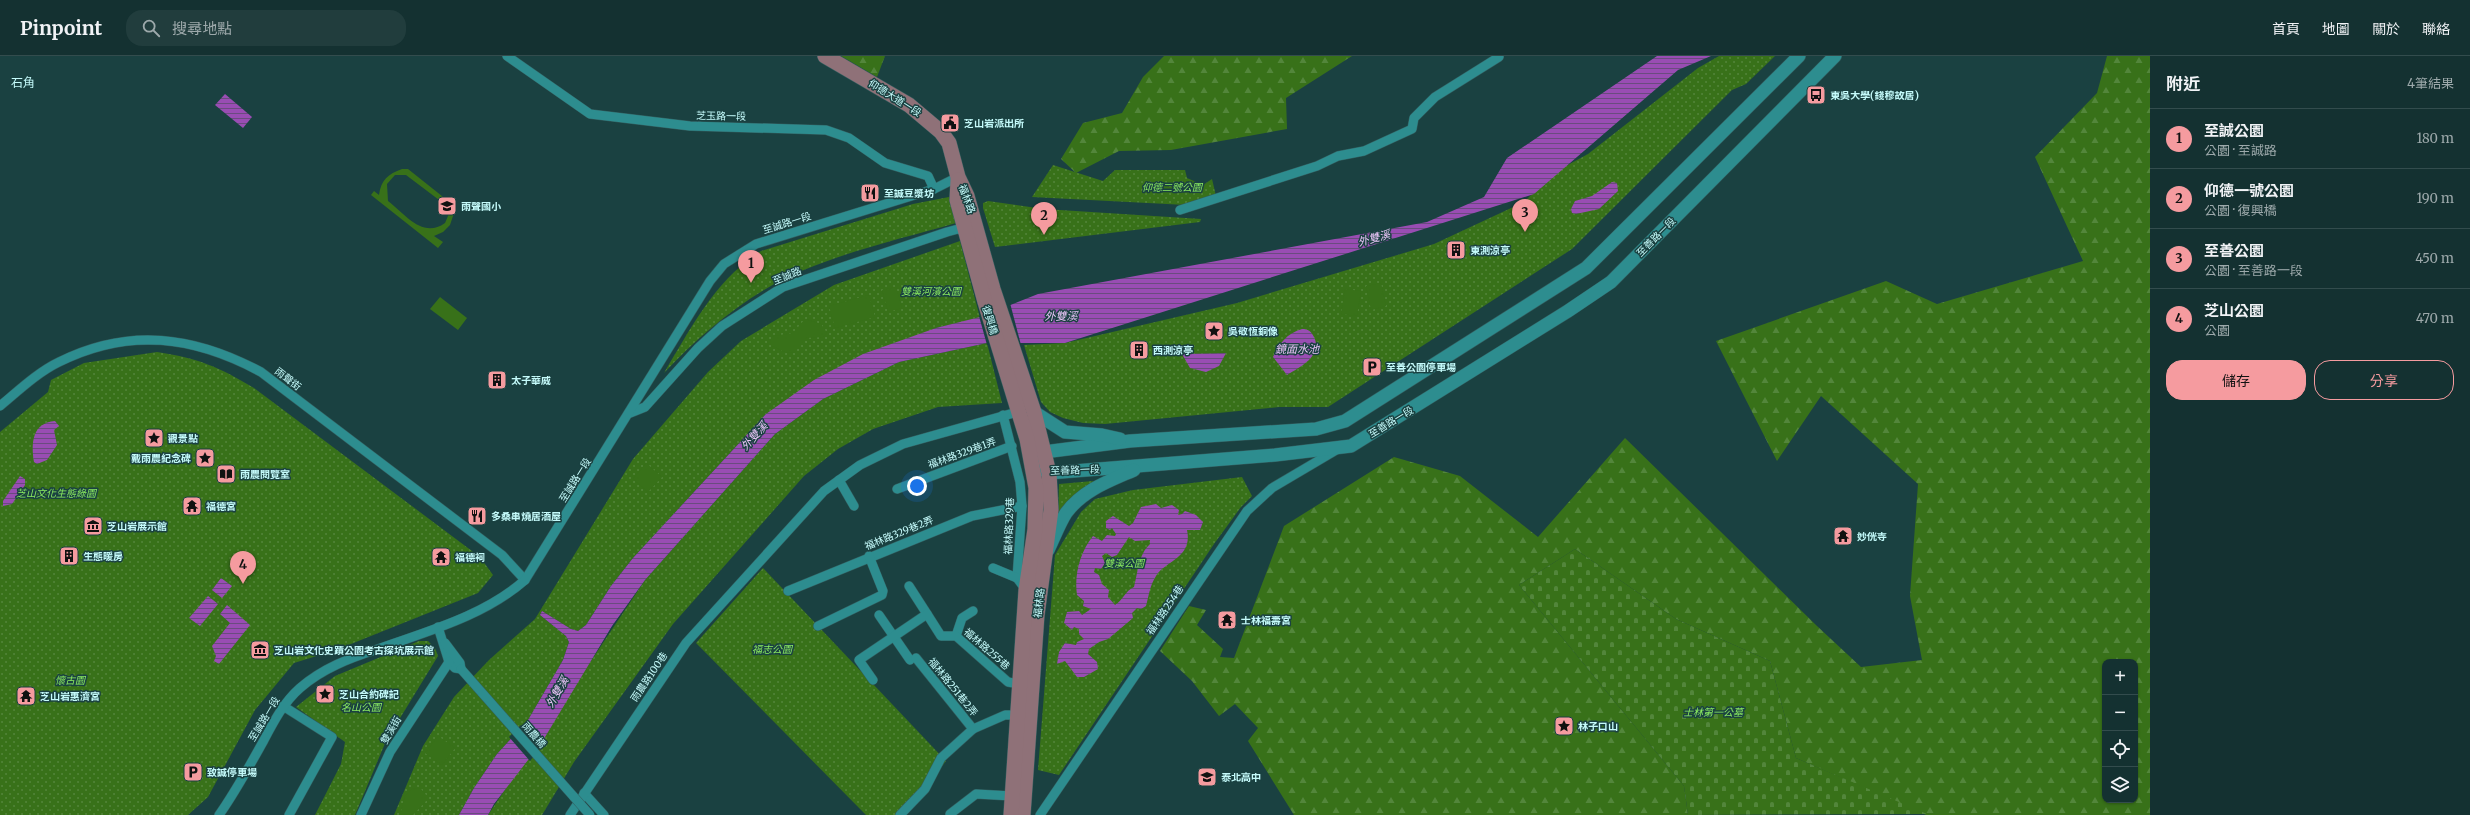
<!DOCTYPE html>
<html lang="zh-TW">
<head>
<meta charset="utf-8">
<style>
  :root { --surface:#143131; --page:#213d3d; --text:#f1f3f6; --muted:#9da9ab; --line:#334c4d; --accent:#f59b9f }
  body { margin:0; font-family:Merriweather,"Noto Sans TC",serif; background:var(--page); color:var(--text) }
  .controls { position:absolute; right:12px; bottom:12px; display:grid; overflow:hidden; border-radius:8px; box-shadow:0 1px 3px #0004 }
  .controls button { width:36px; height:36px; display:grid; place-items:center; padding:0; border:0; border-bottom:1px solid var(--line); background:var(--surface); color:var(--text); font:20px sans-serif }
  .you { position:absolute; left:917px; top:430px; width:14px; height:14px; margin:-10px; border:3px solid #fff; border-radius:50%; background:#1a73e8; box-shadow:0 0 0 6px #1a73e833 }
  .badge { display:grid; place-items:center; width:26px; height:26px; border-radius:50%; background:var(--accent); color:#111; font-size:13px; font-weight:700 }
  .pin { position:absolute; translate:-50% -33px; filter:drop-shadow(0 1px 2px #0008) }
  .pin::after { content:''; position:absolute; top:21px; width:14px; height:12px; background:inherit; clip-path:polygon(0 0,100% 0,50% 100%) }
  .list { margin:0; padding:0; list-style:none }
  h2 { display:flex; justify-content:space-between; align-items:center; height:52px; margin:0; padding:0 16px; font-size:17px }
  h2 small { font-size:13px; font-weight:400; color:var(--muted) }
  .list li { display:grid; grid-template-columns:26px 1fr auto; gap:12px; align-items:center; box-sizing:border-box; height:60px; padding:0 16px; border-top:1px solid var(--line) }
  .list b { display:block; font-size:15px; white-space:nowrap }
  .list p { margin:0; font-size:13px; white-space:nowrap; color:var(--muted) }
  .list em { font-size:13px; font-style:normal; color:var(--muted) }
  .actions { display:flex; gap:8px; padding:12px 16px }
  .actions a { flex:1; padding:9px 0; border:1px solid var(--accent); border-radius:16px; text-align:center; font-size:14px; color:var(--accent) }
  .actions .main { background:var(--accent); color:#111 }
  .icon { flex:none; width:22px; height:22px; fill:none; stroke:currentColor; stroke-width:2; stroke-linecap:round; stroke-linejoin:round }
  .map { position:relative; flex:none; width:2150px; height:759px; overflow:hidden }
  header { display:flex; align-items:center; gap:24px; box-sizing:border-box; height:56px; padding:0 20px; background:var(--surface); border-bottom:1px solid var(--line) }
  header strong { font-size:19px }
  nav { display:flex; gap:22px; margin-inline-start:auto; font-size:14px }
  .search { width:280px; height:36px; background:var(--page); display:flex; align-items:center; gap:10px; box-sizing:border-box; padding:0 14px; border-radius:16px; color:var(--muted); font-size:15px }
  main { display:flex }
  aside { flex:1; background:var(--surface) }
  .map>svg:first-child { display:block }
  .forest { fill:url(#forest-firs); fill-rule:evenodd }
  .cemetery { fill:url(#cemetery-stones) }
  .park { fill:url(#park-dots) }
  .pitch { fill:#387119; fill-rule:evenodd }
  .water { fill:url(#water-rules); fill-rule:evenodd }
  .pier { fill:#1a4141 }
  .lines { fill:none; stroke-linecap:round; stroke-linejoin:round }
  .minor-casing { stroke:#335e5f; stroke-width:10 }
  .secondary-casing { stroke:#335e5f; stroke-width:14 }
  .primary-casing { stroke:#335e5f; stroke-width:16 }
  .minor { stroke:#2d8d8f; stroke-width:9 }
  .secondary { stroke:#2d8d8f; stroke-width:13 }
  .primary { stroke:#8f7178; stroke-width:15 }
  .minor-bridge-casing { stroke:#335e5f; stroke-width:10; stroke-linecap:butt }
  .minor-bridge { stroke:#2d8d8f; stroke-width:9 }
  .labels { text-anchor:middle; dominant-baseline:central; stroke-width:3; stroke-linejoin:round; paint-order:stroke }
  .poi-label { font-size:10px; font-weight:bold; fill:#c5fbfb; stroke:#1a4141; text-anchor:start }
  .street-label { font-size:10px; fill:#c5fbfb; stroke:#1a4141 }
  .park-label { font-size:10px; font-style:italic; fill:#8cec60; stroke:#1a4141 }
  .water-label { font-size:11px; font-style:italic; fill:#e9c4f7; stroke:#1a4141 }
  .quarter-label { font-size:12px; fill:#c5fbfb; stroke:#1a4141 }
</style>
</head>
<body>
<header>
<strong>Pinpoint</strong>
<div class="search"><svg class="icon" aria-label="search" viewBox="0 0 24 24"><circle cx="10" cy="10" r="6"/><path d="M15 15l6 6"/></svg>搜尋地點</div>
<nav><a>首頁</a><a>地圖</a><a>關於</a><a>聯絡</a></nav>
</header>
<main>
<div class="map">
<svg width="2150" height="759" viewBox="0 0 2150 759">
  <defs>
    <pattern id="forest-firs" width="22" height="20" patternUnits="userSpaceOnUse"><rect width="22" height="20" fill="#387119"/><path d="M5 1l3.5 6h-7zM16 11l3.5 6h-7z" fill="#53863b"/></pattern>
    <pattern id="cemetery-stones" width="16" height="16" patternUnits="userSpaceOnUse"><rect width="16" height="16" fill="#387119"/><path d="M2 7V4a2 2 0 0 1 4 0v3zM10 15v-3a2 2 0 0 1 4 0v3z" fill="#53863b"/></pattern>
    <pattern id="park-dots" width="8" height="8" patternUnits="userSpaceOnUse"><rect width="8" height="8" fill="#387119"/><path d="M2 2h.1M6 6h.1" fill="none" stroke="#53863b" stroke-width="1.8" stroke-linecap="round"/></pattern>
    <pattern id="water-rules" width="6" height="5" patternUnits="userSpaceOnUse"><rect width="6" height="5" fill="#994db3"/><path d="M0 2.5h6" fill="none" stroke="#6a4c7f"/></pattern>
  </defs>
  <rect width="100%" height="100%" fill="#1a4141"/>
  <g class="forest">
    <polygon points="841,0 885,0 877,21"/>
    <polygon points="1164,0 1352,0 1286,42 1287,73 1171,94 1119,95 1076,117 1061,103 1083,67 1122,57 1143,21"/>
    <path d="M 2107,0 L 2150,0 L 2150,759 L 1926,759 L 1796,702 L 1770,605 L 1676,563 L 1575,493 L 1519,529 L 1684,730 L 1688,759 L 1294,759 L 1248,685 L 1258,672 L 1235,648 L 1219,660 L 1192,625 L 1160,595 L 1189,550 L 1206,554 L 1197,569 L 1223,593 L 1220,601 L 1234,602 L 1284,470 L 1394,401 L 1460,420 L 1538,481 L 1625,382 L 1817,570 L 1861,611 L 1922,604 L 1910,540 L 1918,428 L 1821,340 L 1777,405 L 1716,285 L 1886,225 L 1937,248 L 2083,205 L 2035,101 L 2097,37 ZM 2105,606 L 2135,606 L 2135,744 L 2105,744 Z"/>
  </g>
  <polygon class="cemetery" points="1575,493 1676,563 1770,605 1796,702 1927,758 1688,759 1684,730 1519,529"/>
  <g class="park">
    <polygon points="1719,0 1775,0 1746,28 1732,34 1572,193 1328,351 1279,351 1105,368 1083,367 1063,362 1050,356 1041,346 1024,289 1065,287 1237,247 1434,188 1524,146 1553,117 1588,98 1698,12"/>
    <polygon points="1053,109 1103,125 1115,114 1185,114 1187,122 1203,129 1212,123 1216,140 1186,149 1032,141"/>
    <path d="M 949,141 L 956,167 C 894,185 819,201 764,234 C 726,257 694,285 664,317 C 691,272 715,224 761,195 L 913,148 Z"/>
    <polygon points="988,145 1044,153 1201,163 1200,166 995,191 983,152 983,147"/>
    <polygon points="960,185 980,262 936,272 766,358 633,502 611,530 586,569 578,575 571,573 542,555 540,559 566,580 569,586 563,604 528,664 497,698 474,732 459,759 394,759 423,690 454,641 489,604 535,563 633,403 708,316 741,285 834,229"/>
    <polygon points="987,287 1002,347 938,351 873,373 838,393 804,420 673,568 574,706 542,759 488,759 645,524 775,378 823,343 899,306"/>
    <path d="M 157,296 C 198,302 219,311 254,332 L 480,501 L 493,519 L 478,537 L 336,594 L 294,607 L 255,654 L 208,741 L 188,759 L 0,759 L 0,376 L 48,336 L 51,324 L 84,307 Z"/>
    <polygon points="1242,421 1252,440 1241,451 1214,488 1059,719 1038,714 1055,499 1081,456 1095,443 1133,434"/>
    <polygon points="1093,425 1094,428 1058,460 1059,428"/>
    <polygon points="763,512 946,705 905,759 866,759 696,587"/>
    <polygon points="419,585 428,585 435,592 438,600 386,685 355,759 315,759 341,708 345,686 296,651 335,620"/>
  </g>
  <g class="pitch">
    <path d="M 402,113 L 408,113 L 452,148 L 454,157 L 450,169 L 443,176 L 434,180 L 443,186 L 438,192 L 371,139 L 374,135 L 379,139 C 381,124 388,118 402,113 ZM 395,119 L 406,119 L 447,150 L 448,160 L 445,167 C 423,183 406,159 388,145 L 387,128 Z"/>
    <polygon points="1381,227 1386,250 1371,254 1366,230"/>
    <polygon points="896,231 902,252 888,256 882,234"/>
    <polygon points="1345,233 1361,235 1357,260 1341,258"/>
    <polygon points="869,239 875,261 835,272 829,250"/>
    <polygon points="440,241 467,262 458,274 430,253"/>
    <polygon points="805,263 821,268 827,277 823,281 806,282 795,296 786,297 771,289 770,285 774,280 793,277"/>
    <polygon points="646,407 662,421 648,436 633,423"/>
    <polygon points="438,680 455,692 442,709 425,697"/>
    <polygon points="413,732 421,733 426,739 426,745 413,759 400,759 405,740"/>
  </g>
  <g class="water">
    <polygon points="1657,0 1711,0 1678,14 1534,138 1065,287 987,287 899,306 823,343 775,378 645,524 612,570 542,686 494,748 488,759 459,759 474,732 497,698 528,664 563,604 569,586 566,580 540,559 542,555 571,573 578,575 586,569 611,530 633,502 766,358 814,324 863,298 936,272 980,261 1038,238 1427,166 1484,141 1507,102"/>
    <polygon points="225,38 252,61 243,72 215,49"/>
    <polygon points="1612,126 1617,127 1618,135 1599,153 1576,158 1572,157 1571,153 1575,145 1592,140"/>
    <path d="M 1302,273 C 1308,273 1311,275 1314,281 C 1323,300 1300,311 1287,319 L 1273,301 C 1280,287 1286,278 1302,273 Z"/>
    <polygon points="1226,297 1219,310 1206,316 1190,312 1182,298"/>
    <path d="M 55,365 L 59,370 L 54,374 L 57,389 L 47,404 L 37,408 L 34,406 C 31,387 32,367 55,365 Z"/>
    <polygon points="20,420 25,423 25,429 12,448 3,450 3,445"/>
    <path d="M 1156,448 L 1161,452 L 1172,449 L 1179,454 L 1178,459 L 1182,458 L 1185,455 L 1196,459 L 1203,466 L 1200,474 L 1187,474 C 1193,502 1165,505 1156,520 C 1150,529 1149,539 1146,550 L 1141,553 L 1137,552 L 1132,557 L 1133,562 L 1108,583 L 1099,586 L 1089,593 L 1088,598 L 1097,606 L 1098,613 L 1084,621 L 1077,621 L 1065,605 L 1057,608 L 1059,596 L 1065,587 L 1076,589 L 1077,586 L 1084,583 L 1079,578 L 1079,573 L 1074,571 L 1072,574 L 1064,567 L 1067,556 L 1079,555 L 1082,559 L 1091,553 L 1083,550 L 1084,545 L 1077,539 C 1074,519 1080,496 1093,480 L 1102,485 L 1107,479 L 1115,480 L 1116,478 L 1112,472 L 1110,474 L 1106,472 L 1106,465 L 1113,460 L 1129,470 L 1133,467 L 1141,451 ZM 1129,481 L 1135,485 L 1150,484 L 1150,488 C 1138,499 1138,517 1134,531 C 1125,535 1123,544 1115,549 L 1108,541 L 1109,534 L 1102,528 L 1099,519 L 1094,516 L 1095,512 L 1101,513 L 1105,507 L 1102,500 L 1106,497 L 1112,501 L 1117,499 Z"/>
    <polygon points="221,522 232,530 222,542 212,534"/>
    <polygon points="208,540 218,548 200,570 189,562"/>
    <polygon points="227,549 250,569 219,608 214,605 216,600 212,590 230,567 220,558"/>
  </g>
  <g class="pier">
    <polygon points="1010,247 1021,289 987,289 979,260"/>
    <polygon points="521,669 541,691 530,705 509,681"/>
  </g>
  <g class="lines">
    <g class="minor-casing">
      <g id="minor">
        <polyline points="507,0 590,58 690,70 826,74 849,82 885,107 928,120 934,133"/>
        <polyline points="1180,154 1317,110 1338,100 1364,95 1412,73 1414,62 1435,41 1499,1"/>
        <path d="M 0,350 C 18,335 38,316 59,306 C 129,271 194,280 261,316 L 502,499 L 525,524"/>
        <polyline points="630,357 645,351 698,292 722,270 783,231 947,176 958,173 966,176"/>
        <polyline points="1003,359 1020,426 1022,450 1017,522 1026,534"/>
        <polyline points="839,424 854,450"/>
        <polyline points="897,433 1012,390"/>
        <polyline points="993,512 1017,522"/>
        <polyline points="909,530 927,558"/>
        <polyline points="788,535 972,460 1022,450"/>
        <polyline points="879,559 910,604"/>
        <polyline points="818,570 882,539 883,535 869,500"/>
        <polyline points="438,571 449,606 455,612 461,613"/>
        <polyline points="956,580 962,562 973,555"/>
        <polyline points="445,587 460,607 461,613"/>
        <polyline points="916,602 973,673"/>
        <polyline points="461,613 574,741"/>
        <polyline points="873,624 859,604 927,558 941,580 956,580 1008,626 1019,628"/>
        <polyline points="283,650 332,681 289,759"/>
        <polyline points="584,737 604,759"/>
        <polyline points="950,758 976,738 1012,740"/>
        <path d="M 219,759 C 236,735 250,709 264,684 C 274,665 284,646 300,632 C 323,612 350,602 378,593 C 428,575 484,560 525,524 L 710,225 L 724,208 L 756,188 L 934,133 L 958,121"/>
        <polyline points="361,759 390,696 449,606"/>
        <polyline points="570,759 686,587 824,435 860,409 903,388 1017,356"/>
        <polyline points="900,759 925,733 941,702 973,673 1005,659 1017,659"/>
        <polyline points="1040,759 1247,455 1272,432 1338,393"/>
      </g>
    </g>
    <g class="secondary-casing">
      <g id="secondary">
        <polyline points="1799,0 1586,212 1345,365 1316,373 1130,385 1044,396 1033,408 1049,417 1275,399 1351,390 1568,255 1611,226 1835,0"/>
        <polyline points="1034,356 1065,376 1102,379 1120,383"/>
        <path d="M 1048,494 C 1054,482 1059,468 1066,457 C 1083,434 1109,425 1134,414"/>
      </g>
    </g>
    <g class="primary-casing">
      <g id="primary">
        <polyline points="825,0 909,49 941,76 949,87 958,121 967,140 993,233 1034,356 1049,417 1051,454 1037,559 1023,759"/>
        <polyline points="958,124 957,144 985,246 1027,383 1036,432 1035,473 1026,534 1011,759"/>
      </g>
    </g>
    <use href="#minor" class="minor"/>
    <use href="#secondary" class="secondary"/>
    <use href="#primary" class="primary"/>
    <g class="minor-bridge-casing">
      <polyline id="minor-bridge" points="574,741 590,759"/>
    </g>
    <use href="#minor-bridge" class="minor-bridge"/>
  </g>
  <defs>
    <g id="bus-square" transform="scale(1)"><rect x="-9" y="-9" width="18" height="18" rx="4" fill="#f59b9f" stroke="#1a4141"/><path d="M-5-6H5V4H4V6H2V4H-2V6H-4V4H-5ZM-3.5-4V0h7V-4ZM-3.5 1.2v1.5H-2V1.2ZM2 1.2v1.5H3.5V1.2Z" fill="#111"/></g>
    <g id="civic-square" transform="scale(1)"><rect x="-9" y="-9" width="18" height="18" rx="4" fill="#f59b9f" stroke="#1a4141"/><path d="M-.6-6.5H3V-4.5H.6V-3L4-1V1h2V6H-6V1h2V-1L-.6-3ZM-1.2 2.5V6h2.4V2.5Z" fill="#111"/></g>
    <g id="restaurant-square" transform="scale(1)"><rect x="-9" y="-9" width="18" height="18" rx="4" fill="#f59b9f" stroke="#1a4141"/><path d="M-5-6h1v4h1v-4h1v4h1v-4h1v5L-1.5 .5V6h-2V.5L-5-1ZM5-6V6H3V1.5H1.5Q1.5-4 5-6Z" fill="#111"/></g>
    <g id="school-square" transform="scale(1)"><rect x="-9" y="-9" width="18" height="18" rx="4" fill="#f59b9f" stroke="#1a4141"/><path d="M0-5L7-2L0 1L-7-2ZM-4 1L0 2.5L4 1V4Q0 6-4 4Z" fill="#111"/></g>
    <g id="building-square" transform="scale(1)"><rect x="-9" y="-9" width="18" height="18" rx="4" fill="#f59b9f" stroke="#1a4141"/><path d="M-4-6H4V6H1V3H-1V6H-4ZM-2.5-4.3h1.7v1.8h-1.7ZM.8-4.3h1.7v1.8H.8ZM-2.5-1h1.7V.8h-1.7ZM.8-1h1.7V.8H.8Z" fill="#111"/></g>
    <g id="sight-square" transform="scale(1)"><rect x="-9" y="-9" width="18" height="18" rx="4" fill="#f59b9f" stroke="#1a4141"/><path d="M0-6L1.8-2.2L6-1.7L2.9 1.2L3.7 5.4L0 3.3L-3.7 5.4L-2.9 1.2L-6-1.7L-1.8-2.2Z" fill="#111"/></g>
    <g id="parking-square" transform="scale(1)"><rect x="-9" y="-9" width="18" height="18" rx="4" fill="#f59b9f" stroke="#1a4141"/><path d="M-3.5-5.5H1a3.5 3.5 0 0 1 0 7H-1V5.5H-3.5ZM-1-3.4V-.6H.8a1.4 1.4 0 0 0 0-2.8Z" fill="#111"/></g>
    <g id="library-square" transform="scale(1)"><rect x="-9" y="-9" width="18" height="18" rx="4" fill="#f59b9f" stroke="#1a4141"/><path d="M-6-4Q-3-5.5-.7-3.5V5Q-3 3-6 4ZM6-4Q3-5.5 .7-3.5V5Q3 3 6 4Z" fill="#111"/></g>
    <g id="temple-square" transform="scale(1)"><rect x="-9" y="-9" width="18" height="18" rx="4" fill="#f59b9f" stroke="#1a4141"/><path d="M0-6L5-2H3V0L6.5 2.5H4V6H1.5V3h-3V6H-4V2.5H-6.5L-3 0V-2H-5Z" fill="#111"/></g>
    <g id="museum-square" transform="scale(1)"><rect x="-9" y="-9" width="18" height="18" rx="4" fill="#f59b9f" stroke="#1a4141"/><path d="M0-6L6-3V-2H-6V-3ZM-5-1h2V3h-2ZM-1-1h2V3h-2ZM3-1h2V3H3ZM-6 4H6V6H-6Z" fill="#111"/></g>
  </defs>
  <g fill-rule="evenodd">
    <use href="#bus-square" x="1816" y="39"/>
    <use href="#civic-square" x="950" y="67"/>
    <use href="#restaurant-square" x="870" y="137"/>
    <use href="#school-square" x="447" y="150"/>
    <use href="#building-square" x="1456" y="194"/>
    <use href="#sight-square" x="1214" y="275"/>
    <use href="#building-square" x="1139" y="294"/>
    <use href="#parking-square" x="1372" y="311"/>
    <use href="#building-square" x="497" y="324"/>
    <use href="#sight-square" x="154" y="382"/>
    <use href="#sight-square" x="205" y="402"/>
    <use href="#library-square" x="226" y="418"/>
    <use href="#temple-square" x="192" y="450"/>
    <use href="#restaurant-square" x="477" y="460"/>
    <use href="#museum-square" x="93" y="470"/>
    <use href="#temple-square" x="1843" y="480"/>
    <use href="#building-square" x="69" y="500"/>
    <use href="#temple-square" x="441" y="501"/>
    <use href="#temple-square" x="1227" y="564"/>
    <use href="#museum-square" x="260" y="594"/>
    <use href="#sight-square" x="325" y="638"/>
    <use href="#temple-square" x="26" y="640"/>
    <use href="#sight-square" x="1564" y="670"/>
    <use href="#parking-square" x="193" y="716"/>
    <use href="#school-square" x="1207" y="721"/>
  </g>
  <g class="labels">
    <g class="poi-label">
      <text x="1830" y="39">東吳大學(錢穆故居)</text>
      <text x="964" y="67">芝山岩派出所</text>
      <text x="884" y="137">至誠豆漿坊</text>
      <text x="461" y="150">雨聲國小</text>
      <text x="1470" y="194">東測涼亭</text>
      <text x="1228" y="275">吳敬恆銅像</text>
      <text x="1153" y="294">西測涼亭</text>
      <text x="1386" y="311">至善公園停車場</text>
      <text x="511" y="324">太子華威</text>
      <text x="168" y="382">觀景點</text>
      <text x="191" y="402" text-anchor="end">戴雨農紀念碑</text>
      <text x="240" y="418">雨農閱覽室</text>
      <text x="206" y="450">福德宮</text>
      <text x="491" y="460">多桑串燒居酒屋</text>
      <text x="107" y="470">芝山岩展示館</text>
      <text x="1857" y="480">妙侊寺</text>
      <text x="83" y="500">生態暖房</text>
      <text x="455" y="501">福德祠</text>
      <text x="1241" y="564">士林福壽宮</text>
      <text x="274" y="594">芝山岩文化史蹟公園考古探坑展示館</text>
      <text x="339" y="638">芝山合約碑記</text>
      <text x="40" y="640">芝山岩惠濟宮</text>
      <text x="1578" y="670">林子口山</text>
      <text x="207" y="716">致誠停車場</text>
      <text x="1221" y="721">泰北高中</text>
    </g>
    <g class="street-label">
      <text transform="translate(895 42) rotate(32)">仰德大道一段</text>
      <text transform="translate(721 60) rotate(1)">芝玉路一段</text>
      <text transform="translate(967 143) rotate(70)">福林路</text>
      <text transform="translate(787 167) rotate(-17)">至誠路一段</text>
      <text transform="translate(1656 181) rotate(-45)">至善路一段</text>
      <text transform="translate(787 220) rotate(-22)">至誠路</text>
      <text transform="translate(990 264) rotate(73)">復興橋</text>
      <text transform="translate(288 323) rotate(38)">雨聲街</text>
      <text transform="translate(1391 366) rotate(-31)">至善路一段</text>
      <text transform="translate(962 397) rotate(-20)">福林路329巷1弄</text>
      <text transform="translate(1075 414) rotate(-2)">至善路一段</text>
      <text transform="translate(575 424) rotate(-58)">至誠路一段</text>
      <text transform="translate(1009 470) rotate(-88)">福林路329巷</text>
      <text transform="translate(899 477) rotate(-22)">福林路329巷2弄</text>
      <text transform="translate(1039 547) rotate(-83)">福林路</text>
      <text transform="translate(1165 554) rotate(-56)">福林路254巷</text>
      <text transform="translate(987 593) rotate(41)">福林路255巷</text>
      <text transform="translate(649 621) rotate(-56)">雨農路100巷</text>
      <text transform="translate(953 631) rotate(51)">福林路251巷2弄</text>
      <text transform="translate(264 663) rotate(-59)">至誠路一段</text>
      <text transform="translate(391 674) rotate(-59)">雙溪街</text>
      <text transform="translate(534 679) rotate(49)">雨農橋</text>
    </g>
    <g class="park-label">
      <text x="1172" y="131">仰德二號公園</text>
      <text x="931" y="235">雙溪河濱公園</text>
      <text x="56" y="437">芝山文化生態綠園</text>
      <text x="1124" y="507">雙溪公園</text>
      <text x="772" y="593">福志公園</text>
      <text x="70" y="624">懷古園</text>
      <text x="361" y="651">名山公園</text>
      <text x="1713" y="656">士林第一公墓</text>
    </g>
    <g class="water-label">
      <text transform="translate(1374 182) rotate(-15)">外雙溪</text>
      <text x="1061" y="260">外雙溪</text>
      <text x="1297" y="293">鏡面水池</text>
      <text transform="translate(754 380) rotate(-48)">外雙溪</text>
      <text transform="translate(557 636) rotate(-59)">外雙溪</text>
    </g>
    <g class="quarter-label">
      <text x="23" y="26">石角</text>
    </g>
  </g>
</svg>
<div class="controls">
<button>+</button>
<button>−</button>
<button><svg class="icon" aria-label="locate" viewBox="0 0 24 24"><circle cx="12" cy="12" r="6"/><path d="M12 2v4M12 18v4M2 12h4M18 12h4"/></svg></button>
<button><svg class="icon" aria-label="layers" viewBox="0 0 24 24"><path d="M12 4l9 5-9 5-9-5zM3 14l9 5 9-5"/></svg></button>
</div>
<div class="you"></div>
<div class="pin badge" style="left:751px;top:227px">1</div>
<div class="pin badge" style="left:1044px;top:179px">2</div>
<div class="pin badge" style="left:1525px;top:176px">3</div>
<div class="pin badge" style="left:243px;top:528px">4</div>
</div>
<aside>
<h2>附近<small>4筆結果</small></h2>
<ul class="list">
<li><span class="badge">1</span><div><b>至誠公園</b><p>公園 · 至誠路</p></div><em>180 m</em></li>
<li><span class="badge">2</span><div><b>仰德一號公園</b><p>公園 · 復興橋</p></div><em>190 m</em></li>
<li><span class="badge">3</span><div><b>至善公園</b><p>公園 · 至善路一段</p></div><em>450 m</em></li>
<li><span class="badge">4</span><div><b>芝山公園</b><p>公園</p></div><em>470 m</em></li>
</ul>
<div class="actions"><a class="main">儲存</a><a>分享</a></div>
</aside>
</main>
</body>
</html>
